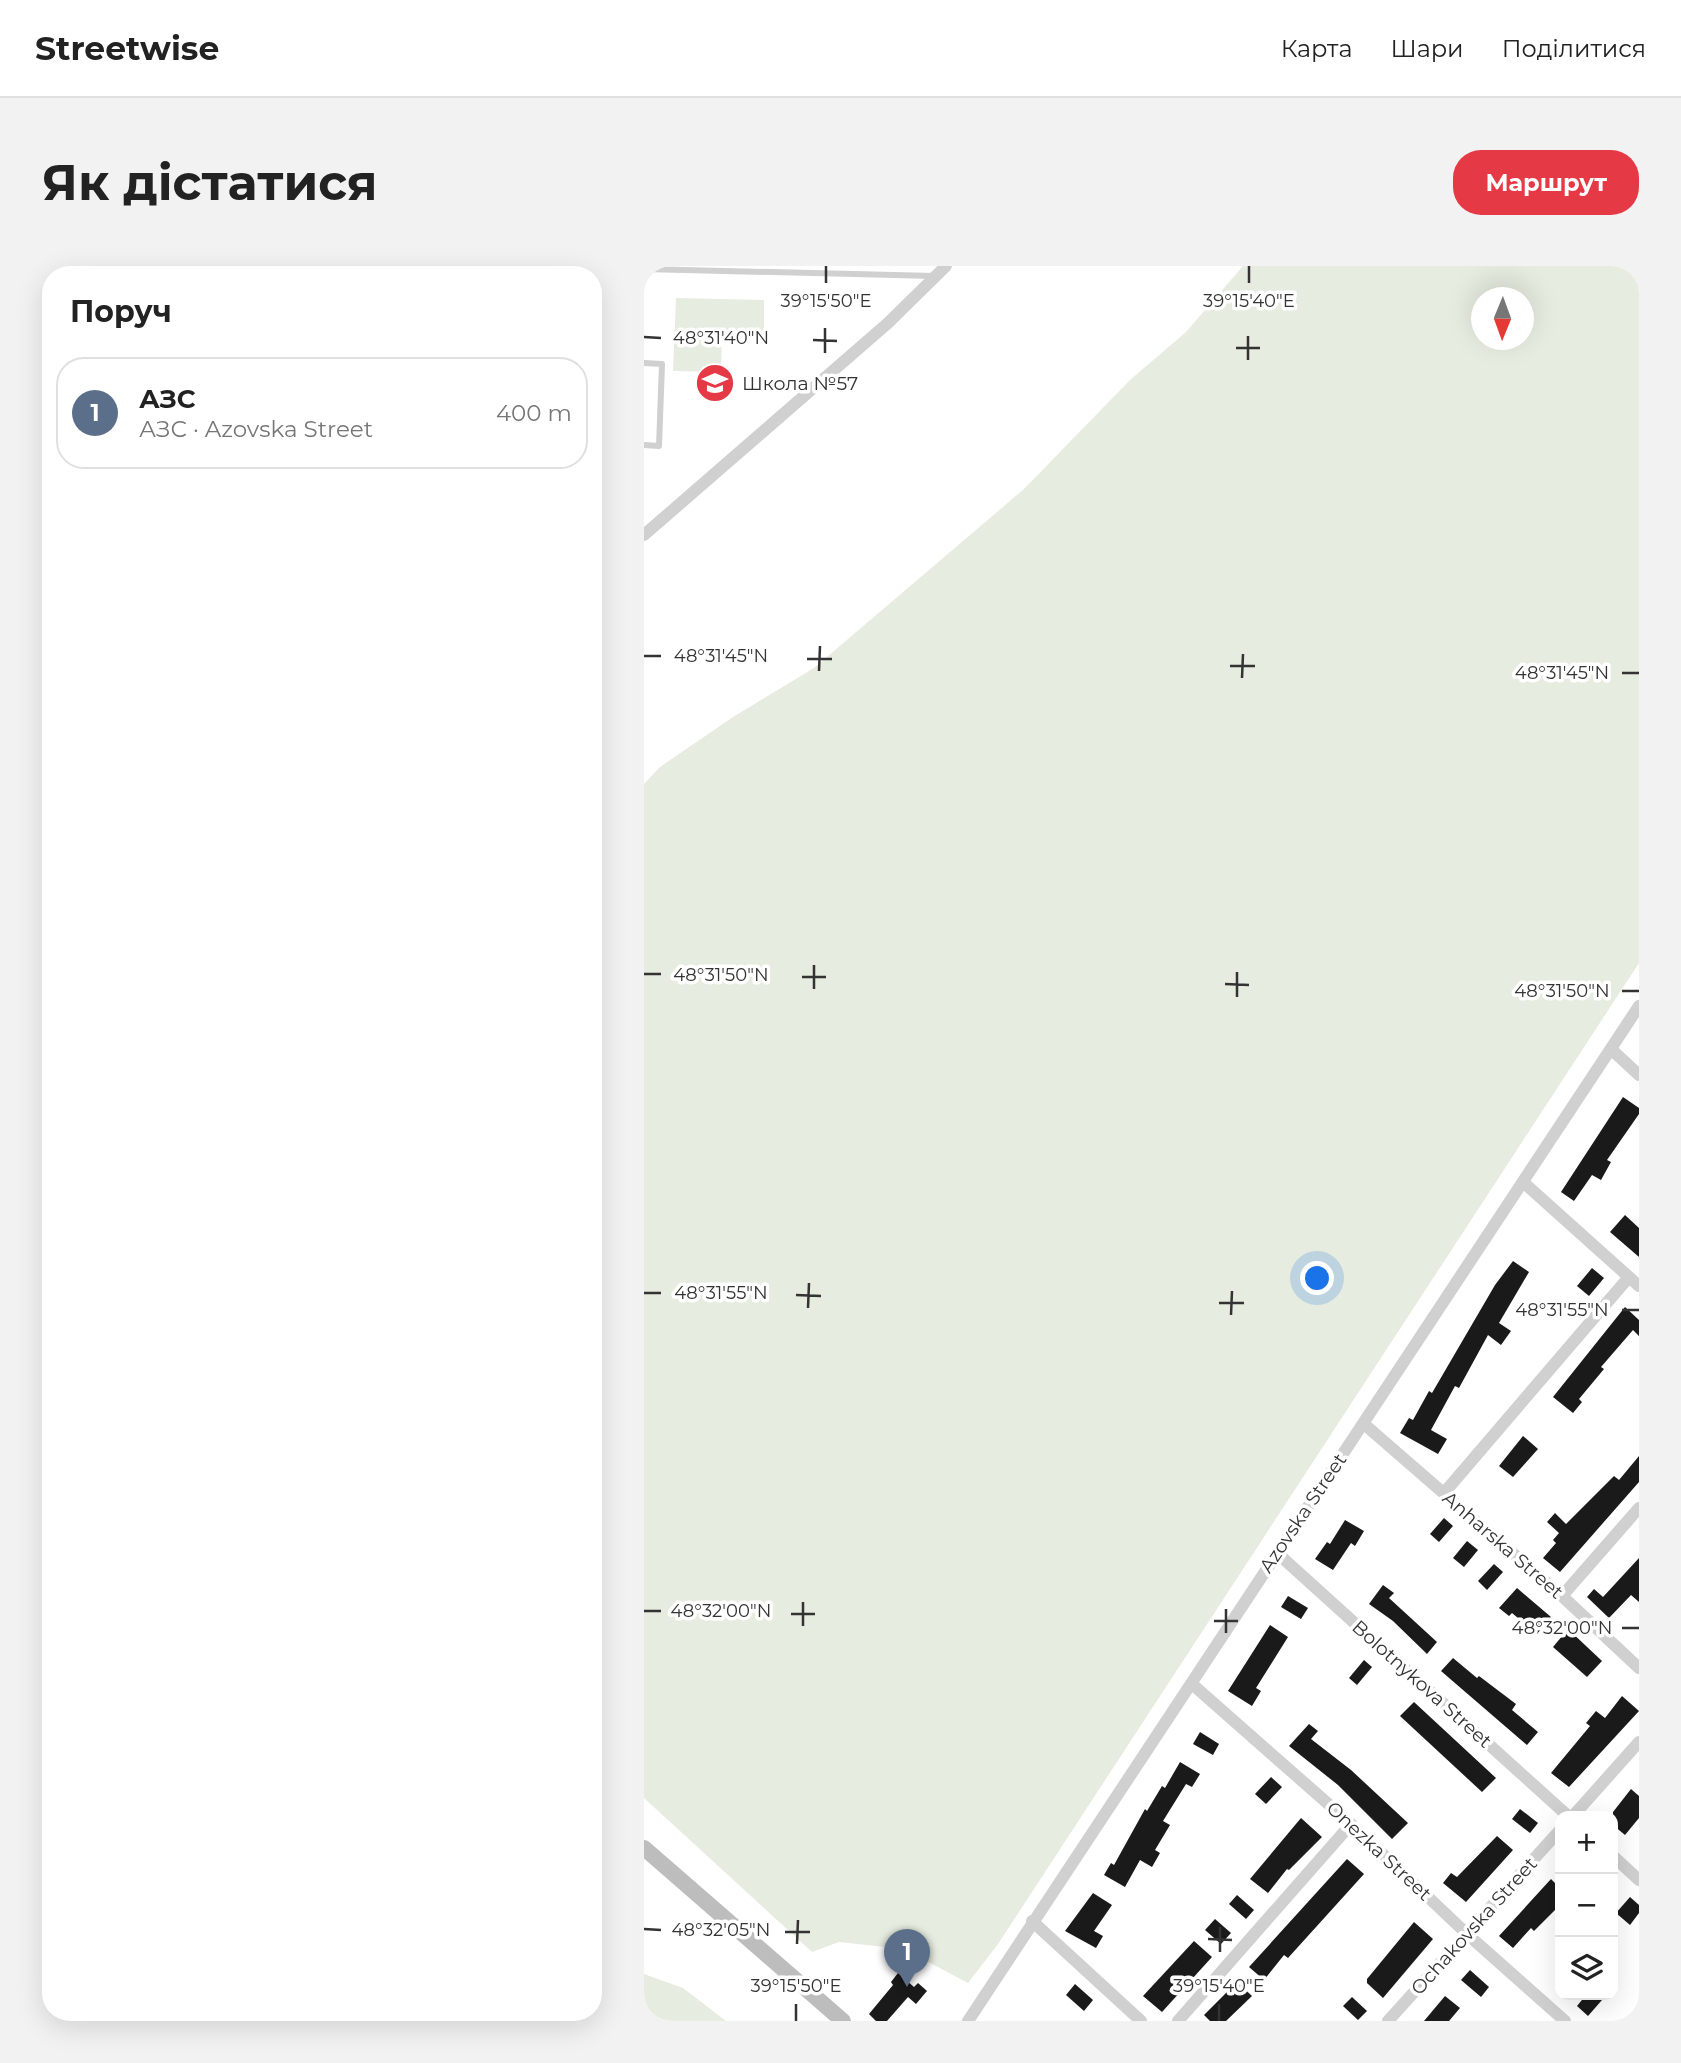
<!DOCTYPE html>
<html lang="uk">
<head>
<meta charset="utf-8">
<style>
  :root { --surface:#fff; --page:#f2f2f2; --text:#222; --muted:#767676; --line:#e0e0e0; --accent:#e63946 }
  body { margin:0; font-family:Montserrat,sans-serif; background:var(--page); color:var(--text) }
  .controls { position:absolute; right:21px; bottom:21px; display:grid; overflow:hidden; border-radius:14px; box-shadow:0 7px 28px #0002 }
  .controls button { width:63px; height:63px; display:grid; place-items:center; padding:0; border:0; border-bottom:2px solid var(--line); background:var(--surface); color:var(--text); font:35px sans-serif }
  .compass { position:absolute; left:827px; top:21px; width:63px; height:63px; border-radius:50%; background:var(--surface); box-shadow:0 7px 28px #0002; rotate:181deg }
  .you { position:absolute; left:674px; top:1013px; width:24px; height:24px; margin:-18px; border:5px solid #fff; border-radius:50%; background:#1a73e8; box-shadow:0 0 0 10px #1a73e833 }
  .badge { display:grid; place-items:center; width:46px; height:46px; border-radius:50%; background:var(--accent); color:#fff; font-size:23px; font-weight:700 }
  .pin { position:absolute; translate:-50% -58px; filter:drop-shadow(0 2px 4px #0008) }
  .pin::after { content:''; position:absolute; top:37px; width:24px; height:21px; background:inherit; clip-path:polygon(0 0,100% 0,50% 100%) }
  .list { margin:0; padding:0; list-style:none }
  h2 { display:flex; justify-content:space-between; align-items:center; height:91px; margin:0; padding:0 28px; font-size:30px }
  h2 small { font-size:23px; font-weight:400; color:var(--muted) }
  .list li { display:grid; grid-template-columns:46px 1fr auto; gap:21px; align-items:center; box-sizing:border-box; height:112px; margin:0 14px 14px; padding:0 14px; border:2px solid var(--line); border-radius:28px }
  .list b { display:block; font-size:26px; white-space:nowrap }
  .list p { margin:0; font-size:23px; white-space:nowrap; color:var(--muted) }
  .list em { font-size:23px; font-style:normal; color:var(--muted) }
  .icon { flex:none; width:38px; height:38px; fill:none; stroke:currentColor; stroke-width:2; stroke-linecap:round; stroke-linejoin:round }
  .map { position:relative; flex:none; width:995px; height:1755px; overflow:hidden; border-radius:28px }
  header { display:flex; align-items:center; gap:42px; box-sizing:border-box; height:98px; padding:0 35px; background:var(--surface); border-bottom:2px solid var(--line) }
  header strong { font-size:33px }
  nav { display:flex; gap:38px; margin-inline-start:auto; font-size:24px }
  .intro { display:flex; align-items:center; justify-content:space-between; box-sizing:border-box; height:168px; padding:0 42px }
  h1 { margin:0; font-size:49px }
  .button { padding:18px 32px; border-radius:28px; background:var(--accent); color:#fff; font-size:24px; font-weight:700 }
  main { display:flex; gap:42px; padding:0 42px }
  aside { flex:1; background:var(--surface); border-radius:28px; box-shadow:0 7px 28px #0002 }
  .map>svg:first-child { display:block }
  .green { fill:#e6ecdf; fill-rule:evenodd }
  .building { fill:#1a1a1a }
  .lines { fill:none; stroke-linecap:round; stroke-linejoin:round }
  .lane { stroke:#d0d0d0; stroke-width:6 }
  .street { stroke:#d0d0d0; stroke-width:12 }
  .secondary { stroke:#bdbdbd; stroke-width:16 }
  .ticks { fill:none; stroke:#333; stroke-width:2.5 }
  .labels { text-anchor:middle; dominant-baseline:central; stroke-width:7; stroke-linejoin:round; paint-order:stroke }
  .poi-label { font-size:19px; fill:#333; stroke:#fff; text-anchor:start }
  .street-label { font-size:19px; fill:#333; stroke:#fff }
  .ticks-label { font-size:18px; text-anchor:middle; fill:#333; stroke:#fff; stroke-width:7; stroke-linejoin:round; paint-order:stroke }
</style>
</head>
<body>
<header>
<strong>Streetwise</strong>
<nav><a>Карта</a><a>Шари</a><a>Поділитися</a></nav>
</header>
<div class="intro"><h1>Як дістатися</h1><a class="button">Маршрут</a></div>
<main>
<aside>
<h2>Поруч<small></small></h2>
<ul class="list">
<li><span class="badge" style="background:#5c6f8a">1</span><div><b>АЗС</b><p>АЗС · Azovska Street</p></div><em>400 m</em></li>
</ul>
</aside>
<div class="map">
<svg width="995" height="1755" viewBox="0 0 995 1755">
  <rect width="100%" height="100%" fill="#fff"/>
  <g class="green">
    <path d="M 599,0 L 995,0 L 995,697 L 354,1678 L 324,1717 L 260,1683 L 195,1676 L 168,1686 L 0,1532 L 0,518 L 16,501 L 89,451 L 170,402 L 380,223 L 486,114 L 542,66 ZM 838,32 L 880,32 L 880,74 L 838,74 Z"/>
    <polygon points="32,32 120,34 120,66 78,66 77,106 29,105"/>
    <polygon points="0,1708 39,1722 82,1755 0,1755"/>
  </g>
  <g class="building">
    <polygon points="979,831 995,842 995,848 963,894 967,896 957,914 948,909 930,935 917,926"/>
    <polygon points="981,949 995,962 995,991 966,966"/>
    <polygon points="869,995 885,1006 855,1057 867,1065 857,1079 844,1069 815,1122 811,1120 787,1164 803,1173 794,1188 756,1167 765,1152 769,1154 785,1125 788,1127 851,1019"/>
    <polygon points="948,1002 960,1012 945,1030 933,1020"/>
    <polygon points="981,1041 995,1054 995,1070 989,1064 957,1101 960,1103 935,1133 938,1136 929,1147 909,1131"/>
    <polygon points="879,1170 894,1183 869,1211 855,1200"/>
    <polygon points="995,1190 995,1216 916,1306 899,1292 912,1277 909,1274 915,1267 903,1256 911,1247 922,1258 970,1210 975,1214"/>
    <polygon points="800,1252 809,1260 795,1276 786,1268"/>
    <polygon points="701,1254 720,1265 711,1280 707,1277 689,1304 671,1293 683,1276 686,1278"/>
    <polygon points="823,1275 834,1284 820,1301 809,1292"/>
    <polygon points="995,1292 995,1336 987,1329 965,1352 943,1331 950,1323 959,1331"/>
    <polygon points="850,1298 859,1306 843,1324 834,1315"/>
    <polygon points="739,1319 750,1327 745,1332 793,1376 783,1388 749,1355 725,1338"/>
    <polygon points="873,1322 907,1351 893,1368 868,1347 865,1350 855,1342"/>
    <polygon points="644,1330 664,1342 657,1353 637,1341"/>
    <polygon points="626,1359 644,1371 612,1422 617,1425 608,1440 584,1425"/>
    <polygon points="924,1363 958,1395 943,1411 909,1381"/>
    <polygon points="809,1392 833,1412 835,1410 872,1438 868,1444 894,1466 883,1479 797,1405"/>
    <polygon points="720,1394 728,1401 713,1419 705,1412"/>
    <polygon points="978,1430 995,1445 925,1521 907,1507 946,1460 942,1457 952,1445 961,1452"/>
    <polygon points="770,1436 852,1512 838,1526 756,1450"/>
    <polygon points="665,1458 674,1465 667,1473 707,1504 764,1557 748,1573 694,1519 645,1480"/>
    <polygon points="556,1466 575,1478 569,1489 549,1478"/>
    <polygon points="536,1496 556,1508 548,1521 542,1518 519,1555 526,1559 511,1584 516,1587 508,1601 496,1594 481,1621 460,1609 467,1597 470,1599 501,1543 503,1545 518,1520 521,1522"/>
    <polygon points="627,1511 638,1521 622,1538 611,1528"/>
    <polygon points="987,1523 995,1530 995,1552 981,1569 969,1559 969,1546"/>
    <polygon points="876,1543 894,1557 886,1567 868,1553"/>
    <polygon points="657,1552 678,1571 645,1604 643,1603 624,1627 606,1613"/>
    <polygon points="853,1570 869,1584 822,1636 799,1617 807,1607 813,1611"/>
    <polygon points="703,1593 720,1608 644,1692 640,1689 620,1714 605,1701"/>
    <polygon points="907,1613 916,1622 916,1639 890,1665 887,1662 869,1682 855,1670"/>
    <polygon points="449,1627 468,1639 450,1665 459,1670 452,1682 421,1665"/>
    <polygon points="593,1629 610,1644 602,1653 585,1638"/>
    <polygon points="986,1631 995,1639 995,1647 986,1659 972,1647"/>
    <polygon points="571,1653 587,1667 577,1678 561,1664"/>
    <polygon points="770,1656 789,1673 739,1732 723,1717 723,1713"/>
    <polygon points="550,1675 568,1691 518,1746 499,1730"/>
    <polygon points="826,1704 845,1721 837,1731 817,1714"/>
    <polygon points="254,1707 270,1721 274,1717 283,1725 272,1738 264,1731 243,1755 232,1755 225,1748 249,1719 247,1716"/>
    <polygon points="593,1716 608,1730 582,1755 566,1755 560,1749"/>
    <polygon points="431,1718 449,1734 440,1745 422,1729"/>
    <polygon points="942,1729 952,1729 958,1734 944,1750 933,1740"/>
    <polygon points="801,1730 816,1742 805,1755 780,1755"/>
    <polygon points="708,1731 723,1745 714,1754 699,1740"/>
  </g>
  <g class="lines">
    <g class="lane">
      <polyline points="0,8 0,3 291,10"/>
      <polyline points="0,97 18,98 15,180 0,179"/>
    </g>
    <g class="street">
      <polyline points="0,269 244,57 302,0"/>
      <polyline points="967,783 995,809"/>
      <polyline points="879,916 995,1020"/>
      <polyline points="720,1158 918,1330 995,1402"/>
      <polyline points="800,1227 985,1011"/>
      <polyline points="632,1286 924,1550"/>
      <polyline points="918,1330 995,1242"/>
      <polyline points="548,1418 707,1558 823,1668 921,1755"/>
      <polyline points="929,1550 995,1476"/>
      <polyline points="969,1590 995,1614"/>
      <polyline points="388,1655 497,1755"/>
      <polyline points="324,1755 995,740"/>
      <polyline points="534,1755 707,1558"/>
      <polyline points="744,1755 916,1564"/>
    </g>
    <polyline class="secondary" points="0,1582 199,1755"/>
  </g>
  <path class="ticks" d="M 182,17 L 182,0M 605,17 L 605,0M 0,71 L 17,72M 169,74 L 193,75M 592,82 L 616,82M 181,87 L 181,62M 604,94 L 604,70M 0,390 L 17,390M 163,393 L 188,393M 586,400 L 611,400M 175,405 L 176,380M 978,407 L 995,407M 598,412 L 599,388M 0,708 L 17,708M 158,711 L 182,711M 581,718 L 605,719M 170,723 L 170,699M 978,725 L 995,725M 593,731 L 593,706M 0,1027 L 17,1027M 152,1029 L 177,1030M 575,1037 L 600,1037M 164,1042 L 165,1017M 978,1044 L 995,1044M 587,1049 L 588,1025M 0,1345 L 17,1345M 147,1348 L 171,1348M 570,1355 L 594,1355M 159,1360 L 159,1336M 978,1362 L 995,1362M 582,1367 L 582,1343M 0,1663 L 17,1664M 141,1666 L 166,1666M 564,1673 L 588,1674M 153,1678 L 154,1654M 576,1686 L 576,1661M 152,1755 L 152,1738M 575,1755 L 575,1738"/>
  <defs>
    <g id="school-disc" transform="scale(2.0125)"><circle r="9.5" fill="#e63946" stroke="#fff"/><path d="M0-5L7-2L0 1L-7-2ZM-4 1L0 2.5L4 1V4Q0 6-4 4Z" fill="#fff"/></g>
  </defs>
  <g fill-rule="evenodd">
    <use href="#school-disc" x="71" y="117"/>
  </g>
  <g class="labels">
    <g class="poi-label">
      <text x="98" y="117">Школа №57</text>
    </g>
    <g class="street-label">
      <text transform="translate(659 1247) rotate(-56)">Azovska Street</text>
      <text transform="translate(859 1279) rotate(41)">Anharska Street</text>
      <text transform="translate(778 1418) rotate(42)">Bolotnykova Street</text>
      <text transform="translate(735 1585) rotate(43)">Onezka Street</text>
      <text transform="translate(830 1660) rotate(-48)">Ochakovska Street</text>
    </g>
  </g>
  <g class="ticks-label">
    <text x="182" y="41">39°15'50"E</text>
    <text x="605" y="41">39°15'40"E</text>
    <text x="77" y="78">48°31'40"N</text>
    <text x="77" y="396">48°31'45"N</text>
    <text x="918" y="413">48°31'45"N</text>
    <text x="77" y="715">48°31'50"N</text>
    <text x="918" y="731">48°31'50"N</text>
    <text x="77" y="1033">48°31'55"N</text>
    <text x="918" y="1050">48°31'55"N</text>
    <text x="77" y="1351">48°32'00"N</text>
    <text x="918" y="1368">48°32'00"N</text>
    <text x="77" y="1670">48°32'05"N</text>
    <text x="152" y="1726">39°15'50"E</text>
    <text x="575" y="1726">39°15'40"E</text>
  </g>
</svg>
<div class="controls">
<button>+</button>
<button>−</button>
<button><svg class="icon" aria-label="layers" viewBox="0 0 24 24"><path d="M12 4l9 5-9 5-9-5zM3 14l9 5 9-5"/></svg></button>
</div>
<svg class="compass" viewBox="-18 -18 36 36"><path d="M0-13l5 13h-10z" fill="#e53935"/><path d="M0 13l5-13h-10z" fill="#767676"/></svg>
<div class="you"></div>
<div class="pin badge" style="left:263px;top:1721px;background:#5c6f8a">1</div>
</div>
</main>
</body>
</html>
